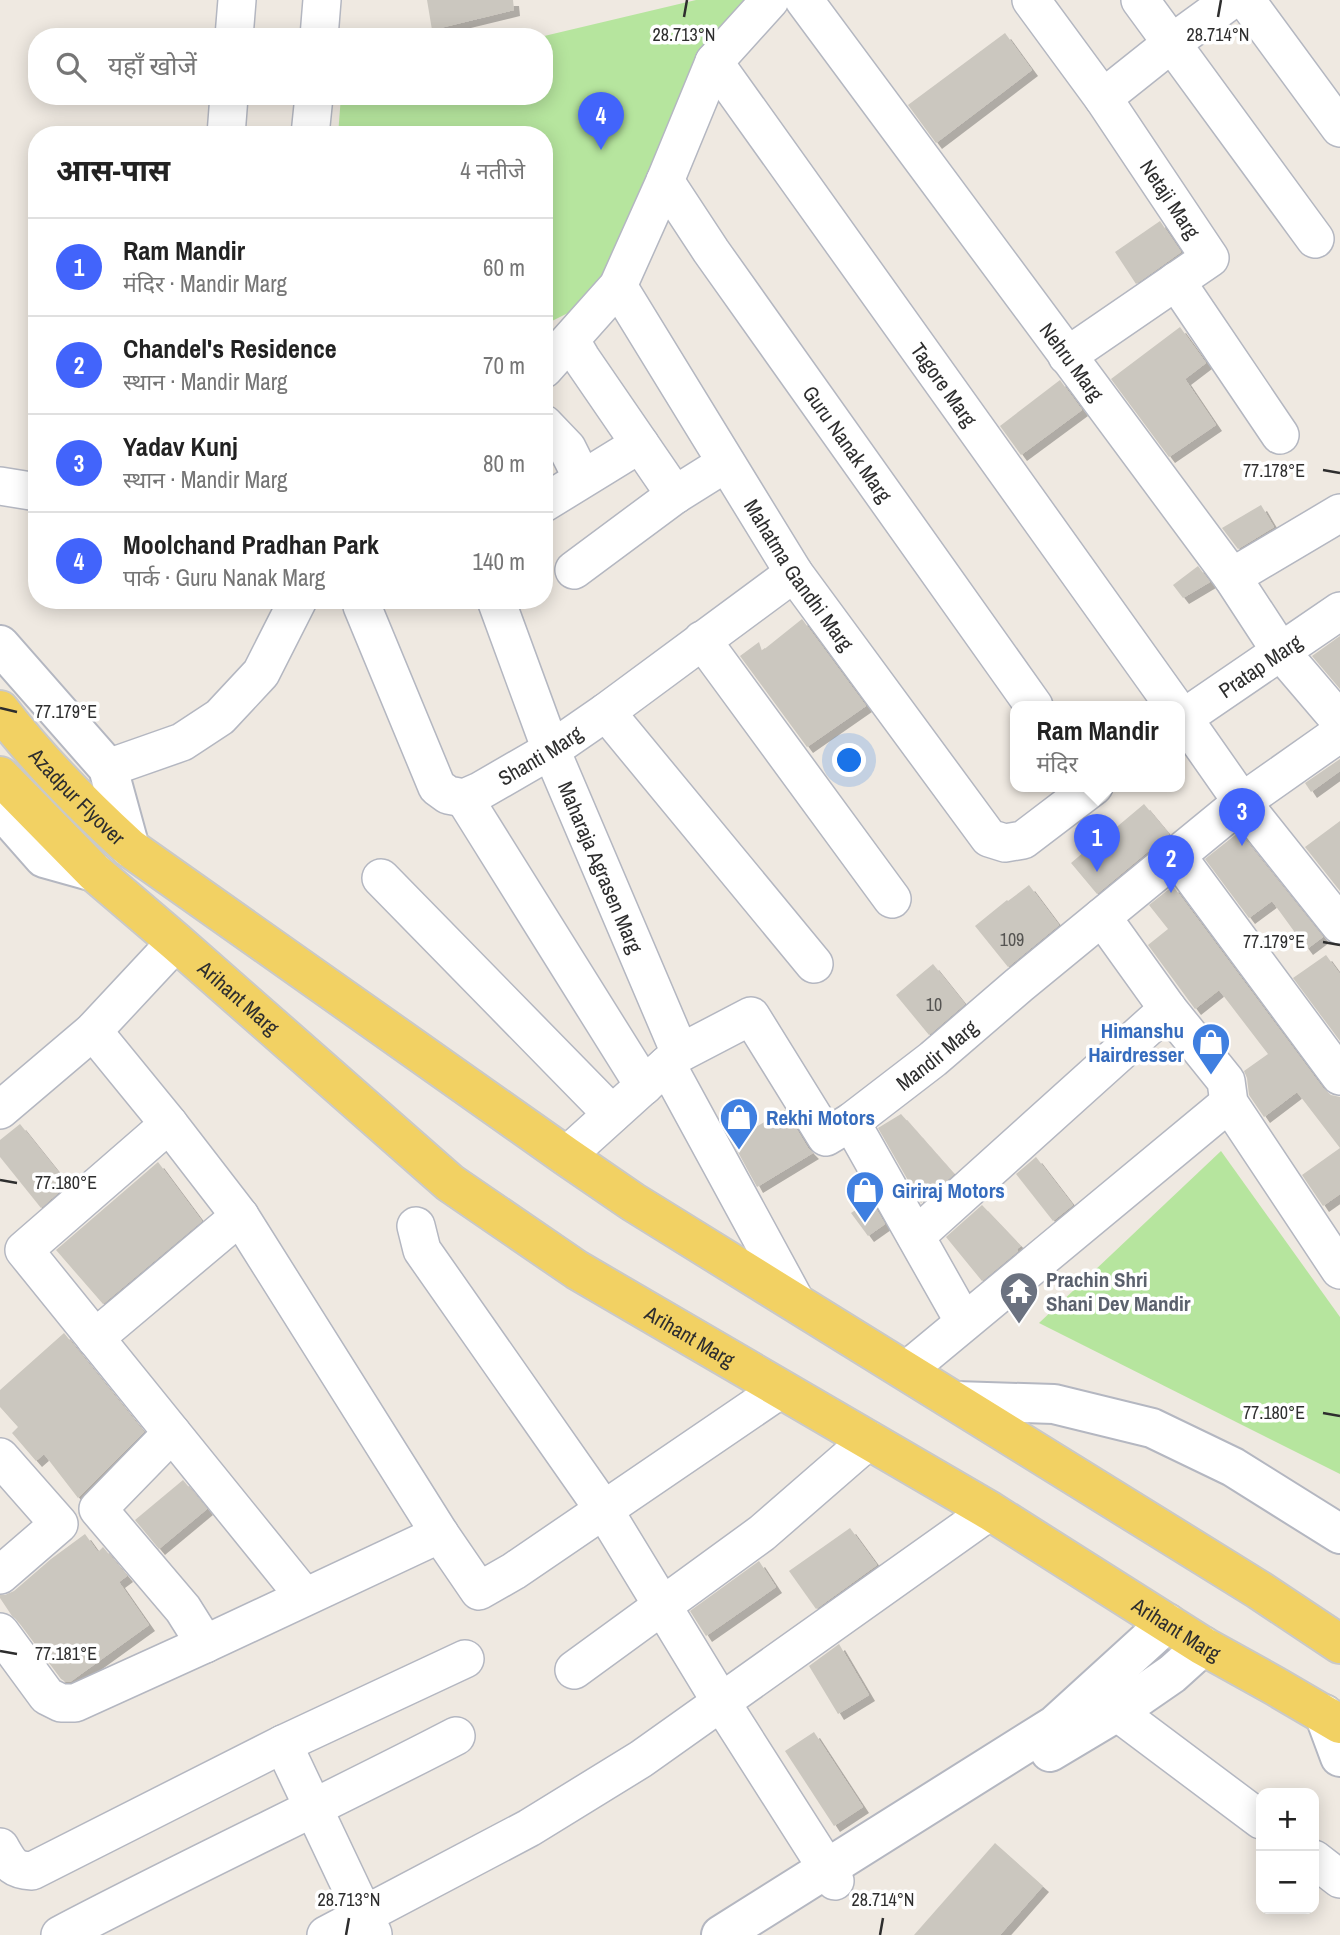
<!DOCTYPE html>
<html lang="hi">
<head>
<meta charset="utf-8">
<style>
  :root { --surface:#fff; --page:#f6f6f6; --text:#222; --muted:#767676; --line:#e0e0e0; --accent:#4264fb }
  body { margin:0; font-family:"Archivo Narrow","Noto Sans Devanagari",sans-serif; background:var(--page); color:var(--text) }
  .controls { position:absolute; right:21px; bottom:21px; display:grid; overflow:hidden; border-radius:14px; box-shadow:0 4px 18px #0003 }
  .controls button { width:63px; height:63px; display:grid; place-items:center; padding:0; border:0; border-bottom:2px solid var(--line); background:var(--surface); color:var(--text); font:35px sans-serif }
  .you { position:absolute; left:850px; top:761px; width:24px; height:24px; margin:-18px; border:5px solid #fff; border-radius:50%; background:#1a73e8; box-shadow:0 0 0 10px #1a73e833 }
  .badge { display:grid; place-items:center; width:46px; height:46px; border-radius:50%; background:var(--accent); color:#fff; font-size:23px; font-weight:700 }
  .pin { position:absolute; translate:-50% -58px; filter:drop-shadow(0 2px 4px #0008) }
  .pin::after { content:''; position:absolute; top:37px; width:24px; height:21px; background:inherit; clip-path:polygon(0 0,100% 0,50% 100%) }
  .popup { position:absolute; left:1010px; top:701px; width:175px; height:91px; box-sizing:border-box; display:grid; place-content:center; border-radius:14px; background:var(--surface); filter:drop-shadow(0 2px 5px #0005); font-size:23px; white-space:nowrap; color:var(--muted) }
  .popup b { font-size:26px; color:var(--text) }
  .popup::after { content:''; position:absolute; left:50%; top:100%; margin-left:-14px; border:14px solid transparent; border-top-color:var(--surface) }
  .list { margin:0; padding:0; list-style:none }
  h2 { display:flex; justify-content:space-between; align-items:center; height:91px; margin:0; padding:0 28px; font-size:30px }
  h2 small { font-size:23px; font-weight:400; color:var(--muted) }
  .list li { display:grid; grid-template-columns:46px 1fr auto; gap:21px; align-items:center; box-sizing:border-box; height:98px; padding:0 28px; border-top:2px solid var(--line) }
  .list b { display:block; font-size:26px; white-space:nowrap }
  .list p { margin:0; font-size:23px; white-space:nowrap; color:var(--muted) }
  .list em { font-size:23px; font-style:normal; color:var(--muted) }
  .icon { flex:none; width:38px; height:38px; fill:none; stroke:currentColor; stroke-width:2; stroke-linecap:round; stroke-linejoin:round }
  .map { position:relative; flex:none; width:1340px; height:1935px; overflow:hidden }
  .search { position:absolute; background:var(--surface); box-shadow:0 4px 18px #0003; left:28px; top:28px; width:525px; height:77px; display:flex; align-items:center; gap:18px; box-sizing:border-box; padding:0 24px; border-radius:28px; color:var(--muted); font-size:26px }
  .panel { position:absolute; background:var(--surface); box-shadow:0 4px 18px #0003; left:28px; top:126px; width:525px; height:483px; border-radius:28px }
  .map>svg:first-child { display:block }
  .green { fill:#b6e59e }
  .building { fill:#cbc7bf; filter:url(#shadow) }
  .lines { fill:none; stroke-linecap:round; stroke-linejoin:round }
  .minor-casing { stroke:#b4b7c1; stroke-width:40 }
  .tertiary-casing { stroke:#b4b7c1; stroke-width:42 }
  .secondary-casing { stroke:#b4b7c1; stroke-width:42 }
  .primary-casing { stroke:#c9c9c9; stroke-width:42 }
  .minor { stroke:#fff; stroke-width:37 }
  .tertiary { stroke:#fff; stroke-width:38 }
  .secondary { stroke:#fff; stroke-width:38 }
  .primary { stroke:#f2d163; stroke-width:38 }
  .ticks { fill:none; stroke:#2e2e2e; stroke-width:2.5 }
  .labels { text-anchor:middle; dominant-baseline:central; stroke-width:7; stroke-linejoin:round; paint-order:stroke }
  .number-label { font-size:18px; fill:#555452 }
  .street-label { font-size:21px; fill:#2e2e2e; stroke:#fff }
  .shop-label { font-size:21px; font-weight:bold; fill:#366cbe; stroke:#fff; text-anchor:start }
  .worship-label { font-size:21px; font-weight:bold; fill:#5b616d; stroke:#fff; text-anchor:start }
  .ticks-label { font-size:18px; text-anchor:middle; fill:#2e2e2e; stroke:#fff; stroke-width:7; stroke-linejoin:round; paint-order:stroke }
</style>
</head>
<body>
<div class="map">
<svg width="1340" height="1935" viewBox="0 0 1340 1935">
  <defs>
    <filter id="shadow"><feDropShadow dx="6" dy="6" stdDeviation="0" flood-color="#0004"/></filter>
  </defs>
  <rect width="100%" height="100%" fill="#efe9e1"/>
  <g class="green">
    <polygon points="696,0 749,0 703,53 685,85 652,165 592,301 544,325 544,135 338,135 341,96 544,96 544,37 540,37"/>
    <polygon points="1221,1151 1340,1317 1340,1474 1039,1323"/>
  </g>
  <g class="building">
    <polygon points="427,0 513,0 514,10 432,30"/>
    <polygon points="1005,33 1032,70 936,143 908,105"/>
    <polygon points="1160,221 1181,252 1136,284 1115,252"/>
    <polygon points="1180,327 1206,363 1185,379 1216,425 1169,457 1111,379"/>
    <polygon points="1060,380 1082,410 1021,455 1000,426"/>
    <polygon points="1261,505 1274,527 1238,549 1222,528"/>
    <polygon points="1198,566 1210,582 1183,598 1173,585"/>
    <polygon points="802,619 866,706 807,747 740,656 759,642 762,651"/>
    <polygon points="1340,636 1340,689 1312,656"/>
    <polygon points="1340,759 1340,771 1311,792 1305,783"/>
    <polygon points="1144,804 1169,834 1097,894 1071,863 1092,845 1093,847"/>
    <polygon points="1340,821 1340,891 1305,847"/>
    <polygon points="1239,832 1323,937 1307,949 1272,901 1249,918 1205,859"/>
    <polygon points="1029,885 1059,925 1008,967 975,926 1007,900 1008,901"/>
    <polygon points="1173,886 1323,1088 1331,1095 1340,1097 1340,1148 1297,1092 1264,1117 1249,1095 1247,1078 1244,1071 1268,1054 1219,990 1195,1009 1148,945 1168,929 1149,905"/>
    <polygon points="1326,955 1340,974 1340,1041 1293,978"/>
    <polygon points="933,964 965,1004 929,1035 896,995"/>
    <polygon points="785,1110 808,1148 813,1153 757,1187 732,1141"/>
    <polygon points="901,1114 954,1174 921,1203 878,1128"/>
    <polygon points="20,1124 68,1184 41,1208 0,1157 0,1140"/>
    <polygon points="1340,1148 1340,1194 1323,1206 1302,1175"/>
    <polygon points="1036,1157 1073,1205 1053,1221 1016,1174"/>
    <polygon points="158,1162 202,1221 103,1304 56,1250"/>
    <polygon points="871,1200 885,1224 868,1236 851,1213"/>
    <polygon points="982,1205 1021,1246 1017,1249 1018,1251 982,1281 946,1237"/>
    <polygon points="64,1333 144,1432 78,1498 44,1454 36,1461 12,1433 18,1427 0,1407 0,1390"/>
    <polygon points="183,1480 207,1509 159,1549 135,1520"/>
    <polygon points="850,1528 877,1565 816,1609 789,1571"/>
    <polygon points="85,1534 98,1552 103,1547 127,1576 119,1582 149,1625 70,1682 66,1682 61,1679 17,1620 12,1616 0,1598 0,1595 5,1595 14,1591 51,1559"/>
    <polygon points="759,1561 776,1587 706,1636 690,1611"/>
    <polygon points="839,1644 869,1695 838,1714 809,1666"/>
    <polygon points="814,1732 863,1807 834,1826 785,1751"/>
    <polygon points="995,1843 1043,1886 1000,1935 914,1935"/>
  </g>
  <g class="lines">
    <g class="minor-casing">
      <g id="minor">
        <path id="s1" d="M 804,0 L 1232,577 L 1281,652 L 1340,721"/>
        <path id="s2" d="M 1031,0 L 1103,98 L 1210,258 L 1067,356"/>
        <polyline points="1140,0 1315,239"/>
        <polyline points="1246,0 1340,128"/>
        <polyline points="234,37 237,0"/>
        <polyline points="319,37 322,0"/>
        <path id="s3" d="M 714,62 L 1174,706"/>
        <polyline points="1103,98 1172,43 1231,0"/>
        <polyline points="226,135 229,96"/>
        <polyline points="310,135 314,96"/>
        <path id="s4" d="M 665,181 L 711,251 L 1034,706"/>
        <polyline points="1176,281 1280,435"/>
        <path id="s5" d="M 618,286 L 794,573 L 989,838 L 1005,843 L 1023,840 L 1094,786"/>
        <polyline points="571,341 581,358 675,495"/>
        <polyline points="544,369 618,286 665,181 714,62 770,0"/>
        <polyline points="544,424 567,448 582,478"/>
        <polyline points="0,486 37,492"/>
        <polyline points="544,503 640,444"/>
        <polyline points="574,570 675,495 726,463"/>
        <polyline points="1232,577 1340,513"/>
        <path id="s6" d="M 496,600 L 551,750 L 680,1053"/>
        <path id="s7" d="M 362,606 L 437,787 L 448,795 L 464,798 L 480,791 L 551,750 L 606,712 L 794,573"/>
        <polyline points="702,640 892,899"/>
        <polyline points="606,712 814,964"/>
        <polyline points="1179,712 1242,802 1340,925"/>
        <path id="s8" d="M 1179,721 L 1340,611"/>
        <polyline points="108,768 182,742 220,717 261,673 298,600"/>
        <polyline points="464,798 644,1086"/>
        <polyline points="1177,856 1340,1076"/>
        <polyline points="381,878 612,1114"/>
        <polyline points="1102,917 1168,1009 1226,1081 1229,1103 1340,1270"/>
        <polyline points="93,1031 169,1124 240,1216 440,1534"/>
        <polyline points="667,1065 796,1302"/>
        <polyline points="0,1110 93,1031 176,942"/>
        <polyline points="851,1122 964,1322"/>
        <polyline points="169,1124 24,1250 304,1596"/>
        <path id="s9" d="M 566,1156 L 680,1053 L 751,1016 L 826,1137 L 851,1122 L 933,1059 L 1019,985 L 1242,802 L 1340,733"/>
        <polyline points="416,1226 422,1250 604,1510 721,1702 835,1881"/>
        <polyline points="916,1236 1168,1009"/>
        <polyline points="95,1338 240,1216"/>
        <polyline points="907,1370 1229,1103"/>
        <polyline points="172,1433 98,1509 183,1609 205,1644"/>
        <polyline points="0,1457 59,1524 0,1575"/>
        <polyline points="0,1632 47,1696 61,1703 75,1703 205,1644 440,1534 479,1591 514,1571 781,1389"/>
        <polyline points="574,1670 762,1533 869,1440"/>
        <polyline points="1117,1712 1261,1820"/>
        <polyline points="283,1744 373,1934"/>
        <path d="M 0,1847 C 10,1864 12,1870 32,1871 L 283,1744 L 465,1659"/>
        <polyline points="1314,1859 1340,1879"/>
        <path d="M 60,1935 C 191,1866 325,1804 456,1736"/>
        <polyline points="326,1935 529,1828 641,1759 990,1511"/>
      </g>
    </g>
    <g class="tertiary-casing">
      <g id="tertiary">
        <polyline points="956,1401 1054,1404 1152,1428 1233,1467 1340,1534"/>
        <polyline points="1324,1714 1340,1757"/>
        <polyline points="1050,1752 1117,1712 1172,1674 1203,1646"/>
        <polyline points="721,1935 1055,1725 1167,1623"/>
      </g>
    </g>
    <g class="secondary-casing">
      <g id="secondary">
        <polyline points="0,645 108,768 130,848"/>
        <polyline points="0,808 44,858 94,872"/>
      </g>
    </g>
    <g class="primary-casing">
      <g id="primary">
        <path id="s10" d="M 0,710 C 39,761 83,805 130,848 L 566,1156 L 633,1202 L 1259,1590 L 1340,1644"/>
        <path id="s11" d="M 0,776 L 94,872 L 176,942 L 450,1183 L 577,1270 L 990,1511 L 1203,1646 L 1275,1686 L 1340,1724"/>
      </g>
    </g>
    <use href="#minor" class="minor"/>
    <use href="#tertiary" class="tertiary"/>
    <use href="#secondary" class="secondary"/>
    <use href="#primary" class="primary"/>
  </g>
  <path class="ticks" d="M 684,17 L 687,0M 1218,17 L 1221,0M 1323,470 L 1340,473M 0,708 L 17,712M 1323,942 L 1340,945M 0,1180 L 17,1183M 1323,1413 L 1340,1416M 0,1651 L 17,1654M 346,1935 L 349,1918M 880,1935 L 883,1918"/>
  <defs>
    <g id="shop-pin" transform="scale(2.0125)"><path d="M0 17L-7.5 6A9.5 9.5 0 1 1 7.5 6Z" fill="#3f7fe0" stroke="#fff"/><path d="M-5-2.5h2.3a2.7 3.5 0 0 1 5.4 0H5L5.5 6h-11ZM-1.5-2.5h3a1.5 2.3 0 0 0-3 0Z" fill="#fff"/></g>
    <g id="temple-pin" transform="scale(2.0125)"><path d="M0 17L-7.5 6A9.5 9.5 0 1 1 7.5 6Z" fill="#6b7280" stroke="#fff"/><path d="M0-6L5-2H3V0L6.5 2.5H4V6H1.5V3h-3V6H-4V2.5H-6.5L-3 0V-2H-5Z" fill="#fff"/></g>
  </defs>
  <g fill-rule="evenodd">
    <use href="#shop-pin" x="1211" y="1042"/>
    <use href="#shop-pin" x="739" y="1117"/>
    <use href="#shop-pin" x="865" y="1190"/>
    <use href="#temple-pin" x="1019" y="1291"/>
  </g>
  <g class="labels">
    <g class="number-label">
      <text x="1012" y="939">109</text>
      <text x="934" y="1004">10</text>
    </g>
    <g class="street-label">
      <text stroke="none"><textPath href="#s2" startOffset="243">Netaji Marg</textPath></text>
      <text stroke="none"><textPath href="#s1" startOffset="450">Nehru Marg</textPath></text>
      <text stroke="none"><textPath href="#s3" startOffset="396">Tagore Marg</textPath></text>
      <text stroke="none"><textPath href="#s4" startOffset="320">Guru Nanak Marg</textPath></text>
      <text stroke="none"><textPath href="#s5" startOffset="341">Mahatma Gandhi Marg</textPath></text>
      <text stroke="none"><textPath href="#s8" startOffset="98">Pratap Marg</textPath></text>
      <text stroke="none"><textPath href="#s7" startOffset="313">Shanti Marg</textPath></text>
      <text stroke="none"><textPath href="#s10" startOffset="116">Azadpur Flyover</textPath></text>
      <text stroke="none"><textPath href="#s6" startOffset="287">Maharaja Agrasen Marg</textPath></text>
      <text stroke="none"><textPath href="#s11" startOffset="326">Arihant Marg</textPath></text>
      <text stroke="none"><textPath href="#s9" startOffset="514">Mandir Marg</textPath></text>
      <text stroke="none"><textPath href="#s11" startOffset="892">Arihant Marg</textPath></text>
      <text stroke="none"><textPath href="#s11" startOffset="1460">Arihant Marg</textPath></text>
    </g>
    <g class="shop-label">
      <text x="1184" y="1030" text-anchor="end">Himanshu<tspan x="1184" dy="24">Hairdresser</tspan></text>
      <text x="766" y="1117">Rekhi Motors</text>
      <text x="892" y="1190">Giriraj Motors</text>
    </g>
    <g class="worship-label">
      <text x="1046" y="1279">Prachin Shri<tspan x="1046" dy="24">Shani Dev Mandir</tspan></text>
    </g>
  </g>
  <g class="ticks-label">
    <text x="684" y="41">28.713°N</text>
    <text x="1218" y="41">28.714°N</text>
    <text x="1274" y="477">77.178°E</text>
    <text x="66" y="718">77.179°E</text>
    <text x="1274" y="948">77.179°E</text>
    <text x="66" y="1189">77.180°E</text>
    <text x="1274" y="1419">77.180°E</text>
    <text x="66" y="1660">77.181°E</text>
    <text x="349" y="1906">28.713°N</text>
    <text x="883" y="1906">28.714°N</text>
  </g>
</svg>
<div class="controls">
<button>+</button>
<button>−</button>
</div>
<div class="you"></div>
<div class="pin badge" style="left:1097px;top:872px">1</div>
<div class="popup"><b>Ram Mandir</b>मंदिर</div>
<div class="pin badge" style="left:1171px;top:893px">2</div>
<div class="pin badge" style="left:1242px;top:846px">3</div>
<div class="pin badge" style="left:601px;top:150px">4</div>
<div class="search"><svg class="icon" aria-label="search" viewBox="0 0 24 24"><circle cx="10" cy="10" r="6"/><path d="M15 15l6 6"/></svg>यहाँ खोजें</div>
<section class="panel">
<h2>आस-पास<small>4 नतीजे</small></h2>
<ul class="list">
<li><span class="badge">1</span><div><b>Ram Mandir</b><p>मंदिर · Mandir Marg</p></div><em>60 m</em></li>
<li><span class="badge">2</span><div><b>Chandel's Residence</b><p>स्थान · Mandir Marg</p></div><em>70 m</em></li>
<li><span class="badge">3</span><div><b>Yadav Kunj</b><p>स्थान · Mandir Marg</p></div><em>80 m</em></li>
<li><span class="badge">4</span><div><b>Moolchand Pradhan Park</b><p>पार्क · Guru Nanak Marg</p></div><em>140 m</em></li>
</ul>
</section>
</div>
</body>
</html>
